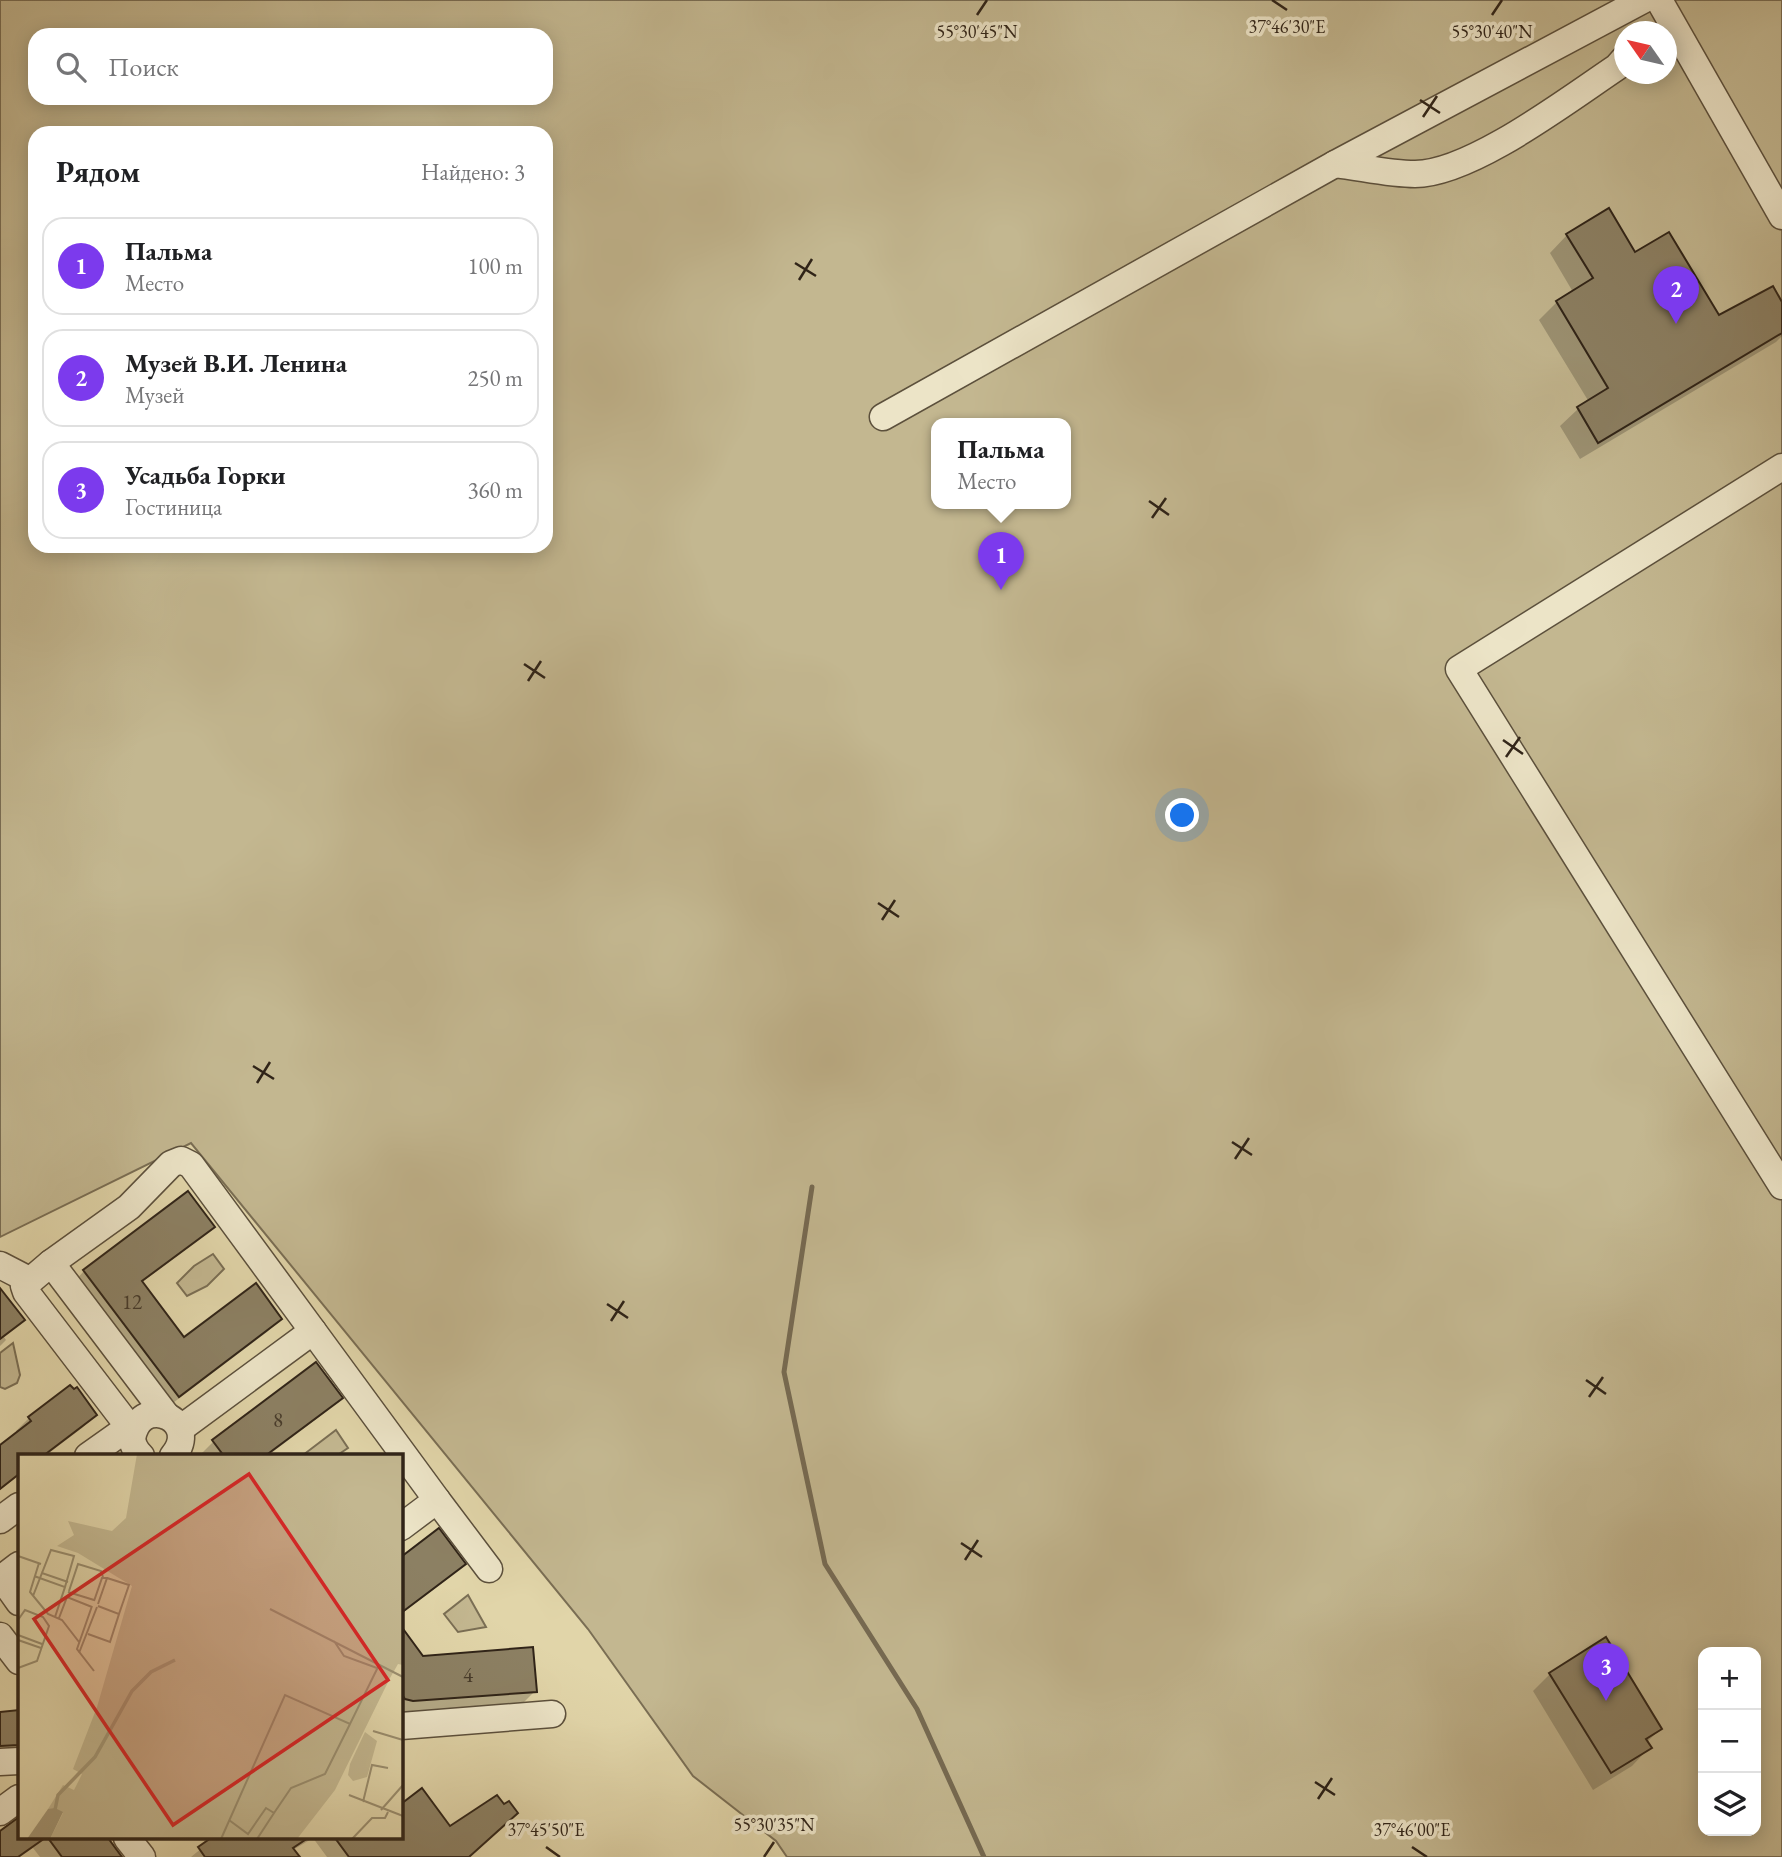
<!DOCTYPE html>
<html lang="ru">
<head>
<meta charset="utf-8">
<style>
  :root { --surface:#fff; --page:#f2f2f2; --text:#202124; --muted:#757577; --line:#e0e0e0; --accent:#7c3aed }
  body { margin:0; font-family:"EB Garamond",serif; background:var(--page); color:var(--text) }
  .controls { position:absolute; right:21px; bottom:21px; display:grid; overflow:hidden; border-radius:14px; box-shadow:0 4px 18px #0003 }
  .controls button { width:63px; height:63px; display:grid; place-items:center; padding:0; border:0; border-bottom:2px solid var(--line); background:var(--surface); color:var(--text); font:35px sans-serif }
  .compass { position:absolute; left:1614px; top:21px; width:63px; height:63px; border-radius:50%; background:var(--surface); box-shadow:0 4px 18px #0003; rotate:304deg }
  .you { position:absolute; left:1183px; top:816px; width:24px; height:24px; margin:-18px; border:5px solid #fff; border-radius:50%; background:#1a73e8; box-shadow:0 0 0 10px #1a73e833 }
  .badge { display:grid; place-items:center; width:46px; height:46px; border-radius:50%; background:var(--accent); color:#fff; font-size:23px; font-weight:700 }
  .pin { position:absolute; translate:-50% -58px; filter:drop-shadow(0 2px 4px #0008) }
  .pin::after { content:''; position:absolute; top:37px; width:24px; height:21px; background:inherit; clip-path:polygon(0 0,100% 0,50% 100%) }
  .popup { position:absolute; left:931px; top:418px; width:140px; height:91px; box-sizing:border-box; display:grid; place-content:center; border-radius:14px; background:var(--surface); filter:drop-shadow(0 2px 5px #0005); font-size:23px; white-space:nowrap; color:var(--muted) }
  .popup b { font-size:26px; color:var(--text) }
  .popup::after { content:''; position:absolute; left:50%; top:100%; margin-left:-14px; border:14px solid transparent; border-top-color:var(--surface) }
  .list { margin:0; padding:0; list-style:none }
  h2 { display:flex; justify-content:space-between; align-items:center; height:91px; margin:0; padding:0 28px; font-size:30px }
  h2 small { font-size:23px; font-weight:400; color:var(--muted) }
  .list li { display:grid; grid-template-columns:46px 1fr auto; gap:21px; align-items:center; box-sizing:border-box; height:98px; margin:0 14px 14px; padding:0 14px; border:2px solid var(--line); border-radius:21px }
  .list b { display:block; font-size:26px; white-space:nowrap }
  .list p { margin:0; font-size:23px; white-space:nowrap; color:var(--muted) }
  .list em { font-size:23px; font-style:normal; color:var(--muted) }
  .icon { flex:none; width:38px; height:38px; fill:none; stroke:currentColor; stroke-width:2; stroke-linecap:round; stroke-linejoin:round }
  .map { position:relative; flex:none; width:1782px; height:1857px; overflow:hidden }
  .search { position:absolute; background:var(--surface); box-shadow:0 4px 18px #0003; left:28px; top:28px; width:525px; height:77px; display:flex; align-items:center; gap:18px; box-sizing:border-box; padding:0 24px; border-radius:21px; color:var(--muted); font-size:26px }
  .panel { position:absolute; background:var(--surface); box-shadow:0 4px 18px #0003; left:28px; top:126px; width:525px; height:427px; border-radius:21px }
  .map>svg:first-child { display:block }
  .green { fill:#c3b790; stroke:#7a6e54; stroke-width:2; fill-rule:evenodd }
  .shadow { fill:#0003 }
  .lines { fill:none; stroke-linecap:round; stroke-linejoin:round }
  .stream { stroke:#766a52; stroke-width:5 }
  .building { fill:#8c8063; stroke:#302418; stroke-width:2 }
  .minor-casing { stroke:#5c503c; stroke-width:29 }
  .minor { stroke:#ece4c7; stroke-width:26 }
  .ticks { fill:none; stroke:#302418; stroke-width:2.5 }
  .labels { text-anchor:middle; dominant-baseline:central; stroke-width:7; stroke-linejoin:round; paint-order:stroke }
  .number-label { font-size:21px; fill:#473b2b }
  .inset-river { fill:none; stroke:#a59978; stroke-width:3.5 }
  .inset-road { fill:none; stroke:#9a8e6f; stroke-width:2 }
  .view { fill:#d62828; fill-opacity:0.15; stroke:#d62828; stroke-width:3.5 }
  .inset-edge { fill:none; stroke:#302418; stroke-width:3.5 }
  .ticks-label { font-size:18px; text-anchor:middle; fill:#302418; stroke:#ece4c7; stroke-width:7; stroke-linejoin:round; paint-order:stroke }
</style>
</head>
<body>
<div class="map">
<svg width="1782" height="1857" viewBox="0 0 1782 1857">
  <rect width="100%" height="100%" fill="#e1d5a9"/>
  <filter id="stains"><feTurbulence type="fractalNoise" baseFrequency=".00286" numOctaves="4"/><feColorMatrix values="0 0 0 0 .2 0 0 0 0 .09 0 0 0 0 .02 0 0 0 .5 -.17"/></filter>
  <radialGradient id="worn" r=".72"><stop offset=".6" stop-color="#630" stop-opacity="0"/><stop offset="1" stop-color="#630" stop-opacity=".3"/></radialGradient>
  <g class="green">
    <path d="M 0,0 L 1782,0 L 1782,1857 L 787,1857 L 776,1841 L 693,1776 L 588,1629 L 191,1143 L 0,1237 ZM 1624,32 L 1666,32 L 1666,74 L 1624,74 ZM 35,35 L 546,35 L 546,98 L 35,98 ZM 35,133 L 546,133 L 546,546 L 35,546 ZM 936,424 L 1066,424 L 1066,504 L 936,504 ZM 1703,1652 L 1756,1652 L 1756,1831 L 1703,1831 Z"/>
    <polygon points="213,1254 224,1269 207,1286 187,1296 177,1283 194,1266"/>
    <polygon points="13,1343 20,1375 17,1383 5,1389 0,1387 0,1353"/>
    <polygon points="336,1430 348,1448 336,1456 304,1456 303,1455"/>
    <polygon points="468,1595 486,1627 458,1632 444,1614"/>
  </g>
  <g class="shadow">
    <polygon points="1567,235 1635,254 1718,317 1782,305 1782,336 1776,342 1580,459 1560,426 1578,409 1589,402 1539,320 1557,302 1573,292 1550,253"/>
    <polygon points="212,1227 199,1239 141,1283 184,1340 280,1319 267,1332 165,1409 72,1284 84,1271"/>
    <polygon points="0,1297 23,1320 4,1337 6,1340 0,1346"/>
    <polygon points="316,1365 340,1398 327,1411 270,1454 272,1456 202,1456 200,1455 213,1442"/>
    <polygon points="95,1415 82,1428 45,1456 19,1456 19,1475 0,1490 0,1447 18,1433 16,1431 29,1418"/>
    <polygon points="438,1531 463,1564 450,1577 401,1614 401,1559"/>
    <polygon points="401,1629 422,1658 535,1691 522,1704 401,1714"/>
    <polygon points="1550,1674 1660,1729 1646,1743 1649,1748 1632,1766 1593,1790 1533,1691"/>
    <polygon points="19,1712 19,1754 0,1759 0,1714"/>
    <polygon points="422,1791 468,1857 327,1857 313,1838 381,1838 383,1840 387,1838 401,1838 401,1806"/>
    <polygon points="19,1819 19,1838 106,1838 120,1857 40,1857 33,1848 20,1857 0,1857 0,1833"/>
    <polygon points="214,1838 236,1838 238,1841 243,1838 313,1838 293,1850 298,1857 191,1857"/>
  </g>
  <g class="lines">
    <polyline class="stream" points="812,1187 784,1372 825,1564 917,1709 984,1857"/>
  </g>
  <g class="building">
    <polygon points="1609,208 1635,252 1669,232 1719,315 1773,286 1782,302 1782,333 1598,443 1577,407 1608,388 1556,301 1593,278 1566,234"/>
    <polygon points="188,1191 215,1227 142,1281 184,1337 256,1283 282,1319 179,1397 83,1270"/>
    <polygon points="0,1288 25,1320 0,1339"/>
    <polygon points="316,1362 343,1398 265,1456 224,1456 212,1440"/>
    <polygon points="70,1385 74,1389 77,1387 97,1415 43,1456 19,1456 19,1474 0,1489 0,1445 31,1421 28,1417"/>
    <polygon points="439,1528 466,1564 401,1613 401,1557"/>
    <polygon points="401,1626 423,1656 533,1647 537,1692 413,1701 405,1699 401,1693"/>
    <polygon points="1606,1637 1662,1729 1646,1739 1652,1748 1611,1773 1549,1673"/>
    <polygon points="19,1710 19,1745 0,1746 0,1712"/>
    <polygon points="422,1788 450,1826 497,1795 504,1804 509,1801 518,1813 469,1857 349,1857 335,1838 401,1838 401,1804"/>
    <polygon points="19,1817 19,1838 45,1838 18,1857 0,1857 0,1831"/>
    <polygon points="48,1838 108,1838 122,1857 62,1857"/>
    <polygon points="211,1838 308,1838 293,1848 300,1857 205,1857 198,1847"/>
  </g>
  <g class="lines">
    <g class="minor-casing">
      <g id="minor">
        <polyline points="1659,0 1782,216"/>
        <path d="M 1335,164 C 1361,167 1389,174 1415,174 C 1471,174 1569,99 1617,67 L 1624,59"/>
        <polyline points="883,417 1335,164 1643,0"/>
        <polyline points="1782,467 1459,669 1782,1186"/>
        <polyline points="51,1263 129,1207 171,1164 181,1160 191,1165 313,1331"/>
        <polyline points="0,1265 29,1280"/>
        <polyline points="180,1429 313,1331 437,1500 401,1527"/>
        <polyline points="133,1432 26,1292 24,1286 51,1263 166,1415"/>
        <polyline points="88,1456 129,1427"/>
        <path d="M 141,1456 C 134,1449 130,1440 134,1431 C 147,1395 201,1422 173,1456"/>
        <polyline points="437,1500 489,1569"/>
        <polyline points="0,1520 19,1506"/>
        <polyline points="19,1565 2,1578 19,1602"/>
        <polyline points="0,1636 19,1661"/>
        <polyline points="401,1726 552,1714"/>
        <polyline points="0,1762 19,1761"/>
        <polyline points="0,1812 19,1798"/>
        <polyline points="127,1838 142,1857"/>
      </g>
    </g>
    <use href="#minor" class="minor"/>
  </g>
  <path class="ticks" d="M 1272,0 L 1287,10M 977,15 L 987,0M 1492,15 L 1502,0M 1420,100 L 1440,113M 1423,117 L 1437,96M 795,263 L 816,276M 799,280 L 812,259M 1149,501 L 1169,515M 1152,518 L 1166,498M 524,664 L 545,678M 528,681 L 541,661M 1503,740 L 1523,754M 1506,757 L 1520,737M 878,903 L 899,917M 882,920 L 895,900M 253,1066 L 274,1079M 257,1083 L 270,1062M 1232,1142 L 1252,1155M 1235,1159 L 1249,1138M 607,1304 L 628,1318M 611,1321 L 624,1301M 1586,1380 L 1606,1394M 1589,1397 L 1603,1377M 961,1543 L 982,1557M 965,1560 L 978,1540M 1315,1782 L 1335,1795M 1318,1799 L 1332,1778M 546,1847 L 560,1857M 1412,1847 L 1427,1857M 764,1857 L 774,1842"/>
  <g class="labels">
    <g class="number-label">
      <text x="132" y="1301">12</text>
      <text x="278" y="1419">8</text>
      <text x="468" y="1674">4</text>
    </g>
  </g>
  <g transform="translate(18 1454)">
    <rect width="385" height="385" fill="#e1d5a9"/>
    <path d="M 119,0 L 385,0 L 385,211 L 380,210 L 372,224 L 317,336 L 279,385 L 32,385 L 45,359 L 30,355 L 45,331 L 56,336 L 64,320 L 55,315 L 79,253 L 114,132 L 60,99 L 39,92 L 56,81 L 50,67 L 94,77 L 108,64 ZM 347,278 L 359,287 L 349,323 L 335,327 L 330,321 L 332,310 Z" fill="#c3b790"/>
    <path d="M 37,354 L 45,358 L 32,385 L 9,385 L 30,355 Z" fill="#a59978"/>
    <path class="inset-river" d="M 37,356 L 40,341 L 77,303 L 114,237 L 133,218 L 157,206"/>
    <path class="inset-road" d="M 0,102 L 23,110M 21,109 L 12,138 L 30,160 L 44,166 L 61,188M 24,119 L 33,96 L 56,102 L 47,133M 16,122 L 47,133 L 37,163M 89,124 L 111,131 L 101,160M 51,137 L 60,110 L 83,117 L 85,123M 50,138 L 76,146M 15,142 L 24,119 L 50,128M 76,147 L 84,124 L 89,124 L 80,150M 74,152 L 59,195 L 76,217M 252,155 L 385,223M 41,164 L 49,143 L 74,153M 0,166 L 7,156 L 25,163 L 31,172 L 19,207 L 0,214M 70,180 L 92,188 L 101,160 L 80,152M 0,181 L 24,190M 0,186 L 23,194M 316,187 L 326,202 L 359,214M 61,199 L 79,153M 355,277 L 385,286M 331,341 L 385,362M 345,348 L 354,311 L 370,314M 363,356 L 385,331M 256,359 L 273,334 L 307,320 L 332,270M 211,366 L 230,380 L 248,354 L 256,359 L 239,385M 203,385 L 267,241 L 332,270 L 361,211M 334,385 L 354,364 L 367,364 L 370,358"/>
    <path class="view" d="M 231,20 L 370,226 L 155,371 L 16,165 Z"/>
    <rect width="385" height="385" class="inset-edge"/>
  </g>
  <g class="ticks-label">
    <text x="1287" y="33">37°46'30"E</text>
    <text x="977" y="38">55°30'45"N</text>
    <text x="1492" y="38">55°30'40"N</text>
    <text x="774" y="1831">55°30'35"N</text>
    <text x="546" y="1836">37°45'50"E</text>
    <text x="1412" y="1836">37°46'00"E</text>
  </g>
  <rect width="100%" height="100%" filter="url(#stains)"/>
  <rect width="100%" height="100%" fill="url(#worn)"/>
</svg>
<div class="controls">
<button>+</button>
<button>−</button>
<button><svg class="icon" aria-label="layers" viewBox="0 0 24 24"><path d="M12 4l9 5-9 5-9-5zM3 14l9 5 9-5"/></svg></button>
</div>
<svg class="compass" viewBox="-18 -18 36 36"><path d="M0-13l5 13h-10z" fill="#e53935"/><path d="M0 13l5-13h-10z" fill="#757577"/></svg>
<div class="you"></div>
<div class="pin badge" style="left:1001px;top:590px">1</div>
<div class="popup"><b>Пальма</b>Место</div>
<div class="pin badge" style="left:1676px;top:324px">2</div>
<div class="pin badge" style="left:1606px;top:1701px">3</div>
<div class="search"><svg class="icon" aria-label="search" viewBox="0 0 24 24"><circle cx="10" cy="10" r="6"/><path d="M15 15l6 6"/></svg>Поиск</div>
<section class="panel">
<h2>Рядом<small>Найдено: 3</small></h2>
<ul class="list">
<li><span class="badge">1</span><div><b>Пальма</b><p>Место</p></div><em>100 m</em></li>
<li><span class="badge">2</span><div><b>Музей В.И. Ленина</b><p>Музей</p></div><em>250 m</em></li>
<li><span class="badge">3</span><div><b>Усадьба Горки</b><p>Гостиница</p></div><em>360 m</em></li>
</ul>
</section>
</div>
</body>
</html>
